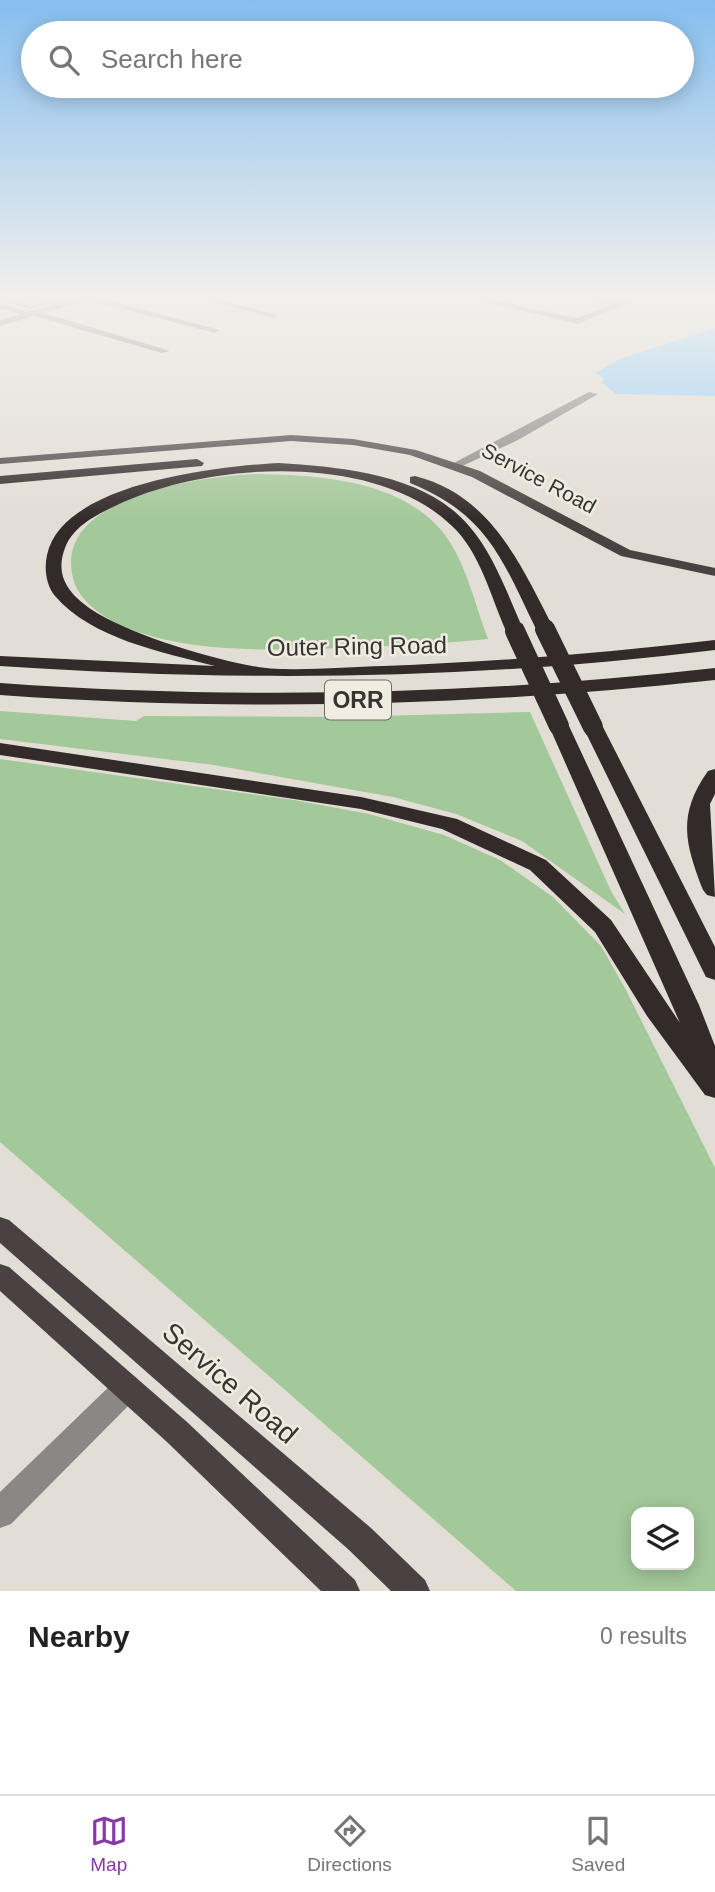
<!DOCTYPE html>
<html lang="en">
<head>
<meta charset="utf-8">
<style>
  :root { --surface:#fff; --page:#f6f6f6; --text:#222; --muted:#767676; --line:#e0e0e0; --accent:#8739a9 }
  body { margin:0; font-family:Helvetica,sans-serif; background:var(--page); color:var(--text) }
  .controls { position:absolute; right:21px; bottom:21px; display:grid; overflow:hidden; border-radius:14px; box-shadow:0 4px 18px #0003 }
  .controls button { width:63px; height:63px; display:grid; place-items:center; padding:0; border:0; border-bottom:2px solid var(--line); background:var(--surface); color:var(--text); font:35px sans-serif }
  .list { margin:0; padding:0; list-style:none }
  h2 { display:flex; justify-content:space-between; align-items:center; height:91px; margin:0; padding:0 28px; font-size:30px }
  h2 small { font-size:23px; font-weight:400; color:var(--muted) }
  .icon { flex:none; width:38px; height:38px; fill:none; stroke:currentColor; stroke-width:2; stroke-linecap:round; stroke-linejoin:round }
  .map { position:relative; flex:none; width:715px; height:1591px; overflow:hidden }
  .search { position:absolute; background:var(--surface); box-shadow:0 4px 18px #0003; left:21px; right:21px; top:21px; height:77px; display:flex; align-items:center; gap:18px; box-sizing:border-box; padding:0 24px; border-radius:38px; color:var(--muted); font-size:26px }
  .sheet { height:203px; background:var(--surface) }
  nav { display:flex; justify-content:space-around; align-items:center; box-sizing:border-box; height:98px; border-top:2px solid var(--line); background:var(--surface); font-size:19px; color:var(--muted) }
  nav a { display:grid; justify-items:center; gap:4px }
  nav .on { color:var(--accent) }
  .map>svg:first-child { display:block }
  .green { fill:#a3c89a; fill-rule:evenodd }
  .water { fill:#93cefa }
  .building { fill:#cbc1c6; stroke:#83797e; stroke-width:2 }
  .lines { fill:none; stroke-linecap:round; stroke-linejoin:round }
  .minor { fill:#8c8787; fill-rule:evenodd }
  .major { fill:#4a4242; fill-rule:evenodd }
  .highway { fill:#332a2a; fill-rule:evenodd }
  .highway-bridge { stroke:#332a2a; stroke-width:20 }
  .labels { text-anchor:middle; dominant-baseline:central; stroke-width:5; stroke-linejoin:round; paint-order:stroke }
  .far-street-label { font-size:21px; fill:#363531; stroke:#f0ece2 }
  .shield { fill:#f0ece2; stroke:#6e6c66; stroke-width:2 }
  .shield-label { font-size:23px; font-weight:bold; fill:#363531 }
  .street-label { font-size:24px; fill:#363531; stroke:#f0ece2 }
  .near-street-label { font-size:28px; fill:#363531; stroke:#f0ece2 }
</style>
</head>
<body>
<div class="map">
<svg width="715" height="1591" viewBox="0 0 715 1591">
  <rect width="100%" height="100%" fill="#e3ded5"/>
  <g class="green">
    <path d="M 257,474 C 325,475 417,481 454,549 C 469,576 477,610 488,639 C 430,645 372,647 313,649 C 253,650 192,651 135,631 C 110,622 79,604 73,578 C 52,496 202,476 257,474 Z"/>
    <polygon points="0,711 136,721 144,716 343,717 530,712 611,891 625,914 522,841 456,814 393,797 214,765 0,739"/>
    <path d="M 0,759 L 294,800 L 369,814 L 444,835 L 500,860 L 553,897 L 601,946 L 626,990 L 715,1168 L 715,1591 L 516,1591 L 0,1142 ZM 689,1512 L 689,1565 L 636,1565 L 636,1512 Z"/>
  </g>
  <polygon class="water" points="715,328 715,396 616,394 602,383 604,378 595,373 620,359"/>
  <polygon class="building" points="0,298 54,298 60,299 31,308"/>
  <g class="lines">
    <g class="minor">
      <polygon points="77,298 99,298 220,330 215,333 88,300 44,313 170,351 162,353 34,316 0,326 0,320 21,314 0,309 0,303 27,312"/>
      <polygon points="199,298 212,298 278,315 274,318"/>
      <polygon points="470,298 484,298 577,318 610,305 585,298 619,301 638,298 578,324"/>
      <polygon points="589,392 598,394 518,440 458,468 448,466"/>
      <polygon points="127,1375 137,1379 141,1388 137,1397 11,1524 0,1528 0,1492 117,1379"/>
    </g>
    <g class="major">
      <polygon points="291,435 353,439 416,450 480,471 630,550 715,568 715,576 621,556 472,477 410,455 353,445 291,441 0,464 0,458"/>
      <polygon points="0,1217 9,1220 371,1528 425,1580 430,1591 391,1591 349,1550 0,1243"/>
      <polygon points="0,1264 9,1267 187,1422 355,1580 360,1591 321,1591 167,1442 0,1291"/>
    </g>
    <g class="highway">
      <polygon points="197,459 204,463 202,466 0,484 0,476"/>
      <path d="M 279,463 C 342,467 425,474 469,526 C 495,556 508,596 524,631 L 521,635 L 515,636 L 506,631 C 491,597 480,552 452,526 C 375,451 207,462 117,505 C 98,514 73,526 65,548 C 53,579 73,598 97,613 C 138,637 211,659 258,667 C 290,672 348,667 383,666 C 495,662 605,653 715,640 L 715,650 C 475,680 241,682 0,666 L 0,656 L 215,666 C 162,652 92,639 55,596 C 46,585 44,569 47,555 C 62,483 219,466 279,463 Z"/>
      <path d="M 415,476 C 491,495 521,565 554,629 L 551,633 L 539,633 L 536,629 C 502,559 487,514 410,483 L 410,477 Z"/>
      <path d="M 715,668 L 715,680 C 476,706 240,712 0,695 L 0,683 C 240,700 476,695 715,668 Z"/>
      <polygon points="559,720 569,726 699,1005 715,1046 715,1098 705,1095 647,1016 595,932 530,870 442,829 361,809 0,755 0,743 361,797 457,819 546,860 611,920 680,1023 549,726"/>
      <polygon points="593,721 603,727 715,947 715,980 706,977 703,971 583,727"/>
      <path d="M 715,769 L 715,794 L 710,804 L 715,897 L 707,895 L 703,890 C 685,843 677,815 708,771 Z"/>
    </g>
    <g class="highway-bridge">
      <polyline points="545,629 593,727"/>
      <polyline points="515,631 559,726"/>
    </g>
  </g>
  <linearGradient id="sky" x2="0" y2="1"><stop stop-color="#86beef"/><stop offset="0.57" stop-color="#f2f0ec"/><stop offset="1" stop-color="#f2f0ec" stop-opacity="0"/></linearGradient>
  <rect width="715" height="520" fill="url(#sky)"/>
  <g class="labels">
    <g class="far-street-label">
      <text transform="translate(539 478) rotate(28)">Service Road</text>
    </g>
    <rect class="shield" x="325" y="680.5" width="66" height="39" rx="5"/>
    <g class="shield-label">
      <text x="358" y="700">ORR</text>
    </g>
    <g class="street-label">
      <text transform="translate(357 646) rotate(-1)">Outer Ring Road</text>
    </g>
    <g class="near-street-label">
      <text transform="translate(230 1383) rotate(41)">Service Road</text>
    </g>
  </g>
</svg>
<div class="controls">
<button><svg class="icon" aria-label="layers" viewBox="0 0 24 24"><path d="M12 4l9 5-9 5-9-5zM3 14l9 5 9-5"/></svg></button>
</div>
<div class="search"><svg class="icon" aria-label="search" viewBox="0 0 24 24"><circle cx="10" cy="10" r="6"/><path d="M15 15l6 6"/></svg>Search here</div>
</div>
<section class="sheet">
<h2>Nearby<small>0 results</small></h2>
<ul class="list">
</ul>
</section>
<nav>
<a class="on"><svg class="icon" aria-label="map" viewBox="0 0 24 24"><path d="M3 6l6-2 6 2 6-2v14l-6 2-6-2-6 2zM9 4v14M15 6v14"/></svg>Map</a>
<a><svg class="icon" aria-label="directions" viewBox="0 0 24 24"><path d="M12 3l9 9-9 9-9-9zM9 14v-3h6M13 9l2 2-2 2"/></svg>Directions</a>
<a><svg class="icon" aria-label="saved" viewBox="0 0 24 24"><path d="M7 4h10v16l-5-4-5 4z"/></svg>Saved</a>
</nav>
</body>
</html>
